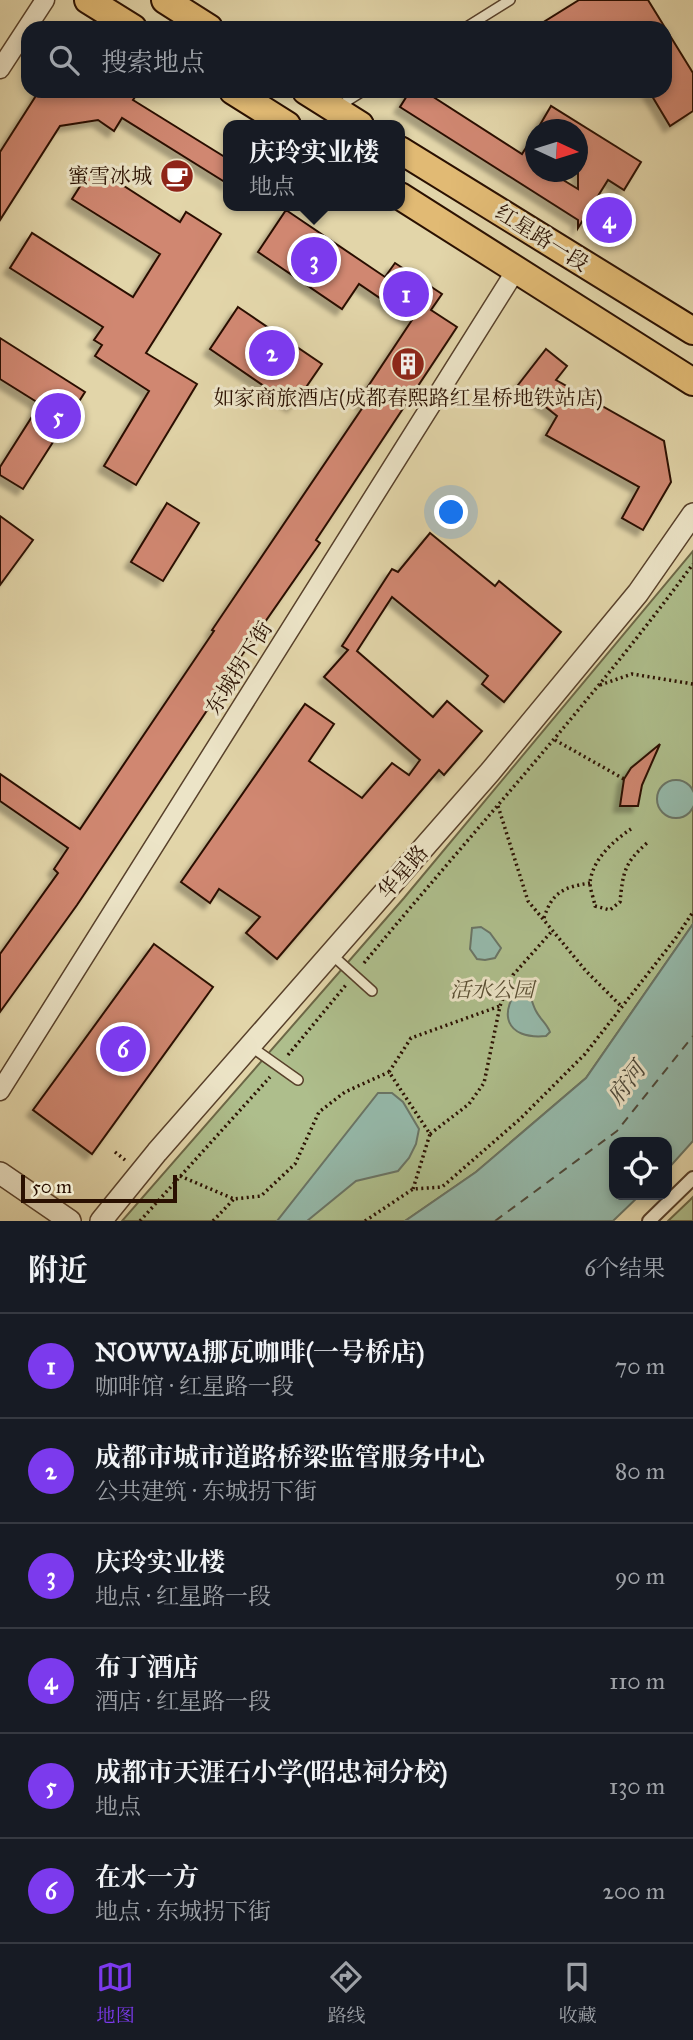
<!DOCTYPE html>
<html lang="zh">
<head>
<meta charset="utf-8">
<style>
  :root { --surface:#171b24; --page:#242831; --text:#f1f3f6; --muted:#9ea1a6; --line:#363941; --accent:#7c3aed }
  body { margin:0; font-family:"IM FELL Great Primer","Noto Serif SC",serif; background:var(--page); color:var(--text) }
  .controls { position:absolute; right:21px; bottom:21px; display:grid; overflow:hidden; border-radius:14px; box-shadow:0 4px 10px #0003 }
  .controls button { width:63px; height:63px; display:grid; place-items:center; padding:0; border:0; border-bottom:2px solid var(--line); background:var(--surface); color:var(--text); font:35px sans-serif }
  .compass { position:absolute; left:525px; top:119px; width:63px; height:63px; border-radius:50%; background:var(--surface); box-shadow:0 4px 10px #0003; rotate:94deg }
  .scale { position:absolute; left:21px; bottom:18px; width:156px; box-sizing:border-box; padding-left:7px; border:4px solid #2a1001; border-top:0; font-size:19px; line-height:24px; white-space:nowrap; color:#2a1001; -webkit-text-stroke:5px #ece4c7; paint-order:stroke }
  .you { position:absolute; left:452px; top:513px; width:24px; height:24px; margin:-18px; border:5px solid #fff; border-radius:50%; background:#1a73e8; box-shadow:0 0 0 10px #1a73e833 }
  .badge { display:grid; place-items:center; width:46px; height:46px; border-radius:50%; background:var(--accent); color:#fff; font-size:23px; font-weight:700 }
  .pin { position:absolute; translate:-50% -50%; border:4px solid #fff; box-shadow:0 2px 7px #0006 }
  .popup { position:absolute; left:223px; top:120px; width:182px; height:91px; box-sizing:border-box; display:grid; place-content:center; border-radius:14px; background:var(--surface); filter:drop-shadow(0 2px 5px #0005); font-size:23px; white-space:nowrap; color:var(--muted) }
  .popup b { font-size:26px; color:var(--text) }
  .popup::after { content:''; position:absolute; left:50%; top:100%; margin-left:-14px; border:14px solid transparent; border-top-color:var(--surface) }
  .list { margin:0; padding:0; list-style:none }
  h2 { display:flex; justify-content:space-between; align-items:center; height:91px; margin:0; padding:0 28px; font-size:30px }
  h2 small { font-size:23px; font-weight:400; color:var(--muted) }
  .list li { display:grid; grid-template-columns:46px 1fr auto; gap:21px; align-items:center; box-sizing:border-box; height:105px; padding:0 28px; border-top:2px solid var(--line) }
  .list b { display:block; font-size:26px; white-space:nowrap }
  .list p { margin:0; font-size:23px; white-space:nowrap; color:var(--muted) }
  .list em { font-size:23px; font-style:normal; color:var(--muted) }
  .icon { flex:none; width:38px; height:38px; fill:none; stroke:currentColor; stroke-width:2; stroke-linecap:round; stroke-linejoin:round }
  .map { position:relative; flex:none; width:693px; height:1221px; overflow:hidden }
  .search { position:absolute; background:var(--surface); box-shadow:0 4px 10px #0003; left:21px; right:21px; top:21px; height:77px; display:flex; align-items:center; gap:18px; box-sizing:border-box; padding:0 24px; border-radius:21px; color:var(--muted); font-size:26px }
  .sheet { height:721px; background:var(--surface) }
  nav { display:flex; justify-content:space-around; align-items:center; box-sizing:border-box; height:98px; border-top:2px solid var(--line); background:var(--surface); font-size:19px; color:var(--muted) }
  nav a { display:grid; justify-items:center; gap:4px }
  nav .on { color:var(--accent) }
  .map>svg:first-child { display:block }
  .green { fill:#aebe8c; stroke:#6c6746; stroke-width:2 }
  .water { fill:#95b9aa; stroke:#6a7566; stroke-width:2 }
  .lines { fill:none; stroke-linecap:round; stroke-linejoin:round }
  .ferry { stroke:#4f4b3c; stroke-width:2; stroke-dasharray:9 7; stroke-linecap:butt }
  .building { fill:#d08771; stroke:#2a1001; stroke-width:2; filter:url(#shadow) }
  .service-casing { stroke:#58412b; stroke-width:12 }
  .pedestrian-casing { stroke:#58412b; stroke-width:16 }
  .minor-casing { stroke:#58412b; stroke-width:21 }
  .tertiary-casing { stroke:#58412b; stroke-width:24 }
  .primary-casing { stroke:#2a1001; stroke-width:30 }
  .path { stroke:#2a1001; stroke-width:3.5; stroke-dasharray:2 3.5; stroke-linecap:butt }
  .service { stroke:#ece4c7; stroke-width:9 }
  .pedestrian { stroke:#ece4c7; stroke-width:12 }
  .minor { stroke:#ece4c7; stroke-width:18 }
  .tertiary { stroke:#ece4c7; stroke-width:21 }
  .primary { stroke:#e1ba74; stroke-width:26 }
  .labels { text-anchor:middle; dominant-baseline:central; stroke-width:6; stroke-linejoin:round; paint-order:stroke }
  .poi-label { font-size:21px; fill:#2a1001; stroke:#ece4c7; text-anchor:end }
  .street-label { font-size:21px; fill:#2a1001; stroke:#ece4c7 }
  .park-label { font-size:21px; font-style:italic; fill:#584d32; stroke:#ece4c7 }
  .water-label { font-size:23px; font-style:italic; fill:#4f4b3c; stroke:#ece4c7 }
</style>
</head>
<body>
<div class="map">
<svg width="693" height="1221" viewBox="0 0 693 1221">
  <defs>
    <filter id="shadow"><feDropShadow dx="-6" dy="6" stdDeviation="2" flood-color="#0004"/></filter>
  </defs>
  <rect width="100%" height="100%" fill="#e2d5a9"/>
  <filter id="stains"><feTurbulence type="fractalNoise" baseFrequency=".00286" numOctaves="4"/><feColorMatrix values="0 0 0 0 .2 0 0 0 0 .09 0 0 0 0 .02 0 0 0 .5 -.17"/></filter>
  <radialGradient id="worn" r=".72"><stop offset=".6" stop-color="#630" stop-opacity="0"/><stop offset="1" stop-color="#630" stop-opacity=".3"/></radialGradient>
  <g class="green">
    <polygon points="693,551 693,924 586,1078 476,1172 405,1221 122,1221 404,898"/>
    <polygon points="693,1197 693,1221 668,1221 690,1200"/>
  </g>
  <g class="water">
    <circle cx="676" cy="799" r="19"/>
    <polygon points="693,924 693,1141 667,1170 667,1142 614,1142 614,1195 640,1195 613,1221 405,1221 476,1172 586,1078"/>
    <polygon points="481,927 490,933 501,948 495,958 485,960 477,959 470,949 472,928"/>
    <path d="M 522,984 C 531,991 531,1002 536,1011 C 540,1019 547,1024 550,1032 L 546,1036 C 505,1040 497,1012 522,984 Z"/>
    <polygon points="378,1093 392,1093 403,1102 419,1129 416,1144 409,1158 398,1171 356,1181 307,1221 277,1221"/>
  </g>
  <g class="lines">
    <polyline class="ferry" points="495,1221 617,1131 693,1036"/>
  </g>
  <g class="building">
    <polygon points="579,0 648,0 693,73 693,111 670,126 649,91 665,91 665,28 534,28"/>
    <polygon points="39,91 139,91 133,100 228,159 228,184 122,118 114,131 98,120 60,126 0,220 0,152"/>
    <polygon points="410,91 424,91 522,154 536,132 536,172 550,172 578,189 578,130 537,130 551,106 641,162 624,190 608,180 578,228 578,220 400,107"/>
    <polygon points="93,166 180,222 186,212 221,234 146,353 197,384 136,485 104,466 149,391 95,356 102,345 94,340 103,327 10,268 32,233 133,297 160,254 72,199"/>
    <polygon points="286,210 385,277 395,263 442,294 431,310 457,327 316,540 320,543 228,675 230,676 77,905 0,1012 0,954 58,873 54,869 68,848 0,801 0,774 80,829 214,631 212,630 365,404 359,400 412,320 359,284 342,309 258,252"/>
    <polygon points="238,307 322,364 293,406 210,349"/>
    <polygon points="0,338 85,392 23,489 0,475 0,467 40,404 0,379"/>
    <polygon points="546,349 567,366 556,380 664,441 671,482 643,530 622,518 639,487 546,435 557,416 518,385"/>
    <polygon points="167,503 199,523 163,581 131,562"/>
    <polygon points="0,516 33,540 0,585"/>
    <polygon points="430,533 495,586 499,581 561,632 504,702 482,684 488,676 392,597 357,651 433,717 447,701 482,731 444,775 439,770 277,959 246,933 260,917 219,889 210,903 181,882 305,704 334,724 309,761 362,798 392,763 409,775 420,760 324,677 348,650 342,646 392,569 398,572"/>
    <polygon points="660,744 642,785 638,806 620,806 624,779 631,768"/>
    <polygon points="154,944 213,987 92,1154 33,1110"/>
  </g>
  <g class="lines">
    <g class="service-casing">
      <g id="service">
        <polyline points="465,28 510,0"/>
        <polyline points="339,106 363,91"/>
        <polyline points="331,954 372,991"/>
        <polyline points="250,1046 298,1080"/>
      </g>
    </g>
    <g class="pedestrian-casing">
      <polyline id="pedestrian" points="649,1221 693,1178"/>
    </g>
    <g class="minor-casing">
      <g id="minor">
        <polyline points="0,69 45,0"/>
        <polyline points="0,1091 516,270"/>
      </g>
    </g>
    <g class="tertiary-casing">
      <g id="tertiary">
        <polyline points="0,1173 70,1221"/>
        <polyline points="101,1221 157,1152 490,772 638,593 693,514"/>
      </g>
    </g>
    <g class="primary-casing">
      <g id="primary">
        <polyline points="88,0 133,28"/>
        <polyline points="165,0 209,28"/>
        <polyline points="233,91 287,125"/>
        <polyline points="306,91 360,125"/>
        <polyline points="400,150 693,331"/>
        <polyline points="400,196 693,382"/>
      </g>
    </g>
    <g class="path">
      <polyline points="600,685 632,674 693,684"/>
      <polyline points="555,740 624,779"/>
      <polyline points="498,806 528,901 586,971 622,1007"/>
      <path d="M 631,829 C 613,841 592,860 590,883 C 590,890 594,899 595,906 L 610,910 L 620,902 C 623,873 624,863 647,843"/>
      <path d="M 544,918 C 552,892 564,887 590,883"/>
      <path d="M 364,963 C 474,830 591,703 693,564"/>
      <polyline points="288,1055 346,985"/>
      <polyline points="430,1134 469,1104 484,1083 500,1006 513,975 553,930"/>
      <polyline points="115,1152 125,1160"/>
      <polyline points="180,1176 234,1199 261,1196 295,1164 319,1112 345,1092 389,1072"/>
      <polyline points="413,1189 430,1134 389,1072 411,1038 500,1006"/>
      <polyline points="140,1221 270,1077"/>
      <polyline points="213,1221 234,1199"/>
      <polyline points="365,1221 413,1189 442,1187 520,1119 585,1054 675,939 693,912"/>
    </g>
    <use href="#service" class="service"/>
    <use href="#pedestrian" class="pedestrian"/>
    <use href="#minor" class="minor"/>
    <use href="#tertiary" class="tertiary"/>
    <use href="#primary" class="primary"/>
  </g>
  <defs>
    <g id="cafe-disc" transform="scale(1.75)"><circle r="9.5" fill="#8f2418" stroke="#ece4c7"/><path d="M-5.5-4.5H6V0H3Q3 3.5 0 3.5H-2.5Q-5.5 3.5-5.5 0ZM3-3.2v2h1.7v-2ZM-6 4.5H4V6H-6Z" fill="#fff"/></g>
    <g id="building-disc" transform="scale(1.75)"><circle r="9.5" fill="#8f2418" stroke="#ece4c7"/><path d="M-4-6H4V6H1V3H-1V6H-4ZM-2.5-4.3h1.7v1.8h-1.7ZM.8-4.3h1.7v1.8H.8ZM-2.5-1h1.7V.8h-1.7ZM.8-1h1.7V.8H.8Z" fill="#fff"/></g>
  </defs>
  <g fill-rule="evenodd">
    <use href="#cafe-disc" x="177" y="176"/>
    <use href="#building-disc" x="408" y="364"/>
  </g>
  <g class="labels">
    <g class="poi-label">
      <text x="152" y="176">蜜雪冰城</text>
      <text x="408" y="398" text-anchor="middle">如家商旅酒店(成都春熙路红星桥地铁站店)</text>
    </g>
    <g class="street-label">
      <text transform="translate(542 238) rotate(32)">红星路一段</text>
      <text transform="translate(239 668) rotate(-58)">东城拐下街</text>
      <text transform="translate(403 872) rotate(-49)">华星路</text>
    </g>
    <g class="park-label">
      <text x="492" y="990">活水公园</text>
    </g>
    <g class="water-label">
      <text transform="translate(626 1083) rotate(-52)">府河</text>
    </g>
  </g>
  <rect width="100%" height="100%" filter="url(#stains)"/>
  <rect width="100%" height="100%" fill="url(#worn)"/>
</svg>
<div class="controls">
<button><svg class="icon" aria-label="locate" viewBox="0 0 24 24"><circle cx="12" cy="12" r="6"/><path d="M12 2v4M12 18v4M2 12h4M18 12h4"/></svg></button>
</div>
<svg class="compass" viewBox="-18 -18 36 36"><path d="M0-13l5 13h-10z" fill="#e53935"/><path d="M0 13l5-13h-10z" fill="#9ea1a6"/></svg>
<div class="scale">50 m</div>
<div class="you"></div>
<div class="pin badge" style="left:406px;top:294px">1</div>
<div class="pin badge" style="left:272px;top:353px">2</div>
<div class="pin badge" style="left:314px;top:260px">3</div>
<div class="popup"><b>庆玲实业楼</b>地点</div>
<div class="pin badge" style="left:609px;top:220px">4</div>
<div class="pin badge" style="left:58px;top:416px">5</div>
<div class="pin badge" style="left:123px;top:1049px">6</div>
<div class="search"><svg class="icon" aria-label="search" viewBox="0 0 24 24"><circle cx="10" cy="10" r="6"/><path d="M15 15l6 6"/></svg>搜索地点</div>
</div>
<section class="sheet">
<h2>附近<small>6个结果</small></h2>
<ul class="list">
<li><span class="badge">1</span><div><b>NOWWA挪瓦咖啡(一号桥店)</b><p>咖啡馆 · 红星路一段</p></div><em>70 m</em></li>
<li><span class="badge">2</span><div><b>成都市城市道路桥梁监管服务中心</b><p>公共建筑 · 东城拐下街</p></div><em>80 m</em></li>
<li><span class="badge">3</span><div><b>庆玲实业楼</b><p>地点 · 红星路一段</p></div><em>90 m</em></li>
<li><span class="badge">4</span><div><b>布丁酒店</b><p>酒店 · 红星路一段</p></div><em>110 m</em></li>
<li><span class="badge">5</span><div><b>成都市天涯石小学(昭忠祠分校)</b><p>地点</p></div><em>130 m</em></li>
<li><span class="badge">6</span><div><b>在水一方</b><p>地点 · 东城拐下街</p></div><em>200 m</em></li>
</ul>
</section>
<nav>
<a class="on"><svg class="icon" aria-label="map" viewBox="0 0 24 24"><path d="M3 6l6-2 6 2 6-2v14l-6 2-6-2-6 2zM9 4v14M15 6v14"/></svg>地图</a>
<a><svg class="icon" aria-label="directions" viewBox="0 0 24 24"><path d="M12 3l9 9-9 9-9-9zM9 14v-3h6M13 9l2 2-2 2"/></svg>路线</a>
<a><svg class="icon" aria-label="saved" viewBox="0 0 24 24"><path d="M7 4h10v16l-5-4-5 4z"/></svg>收藏</a>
</nav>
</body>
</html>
